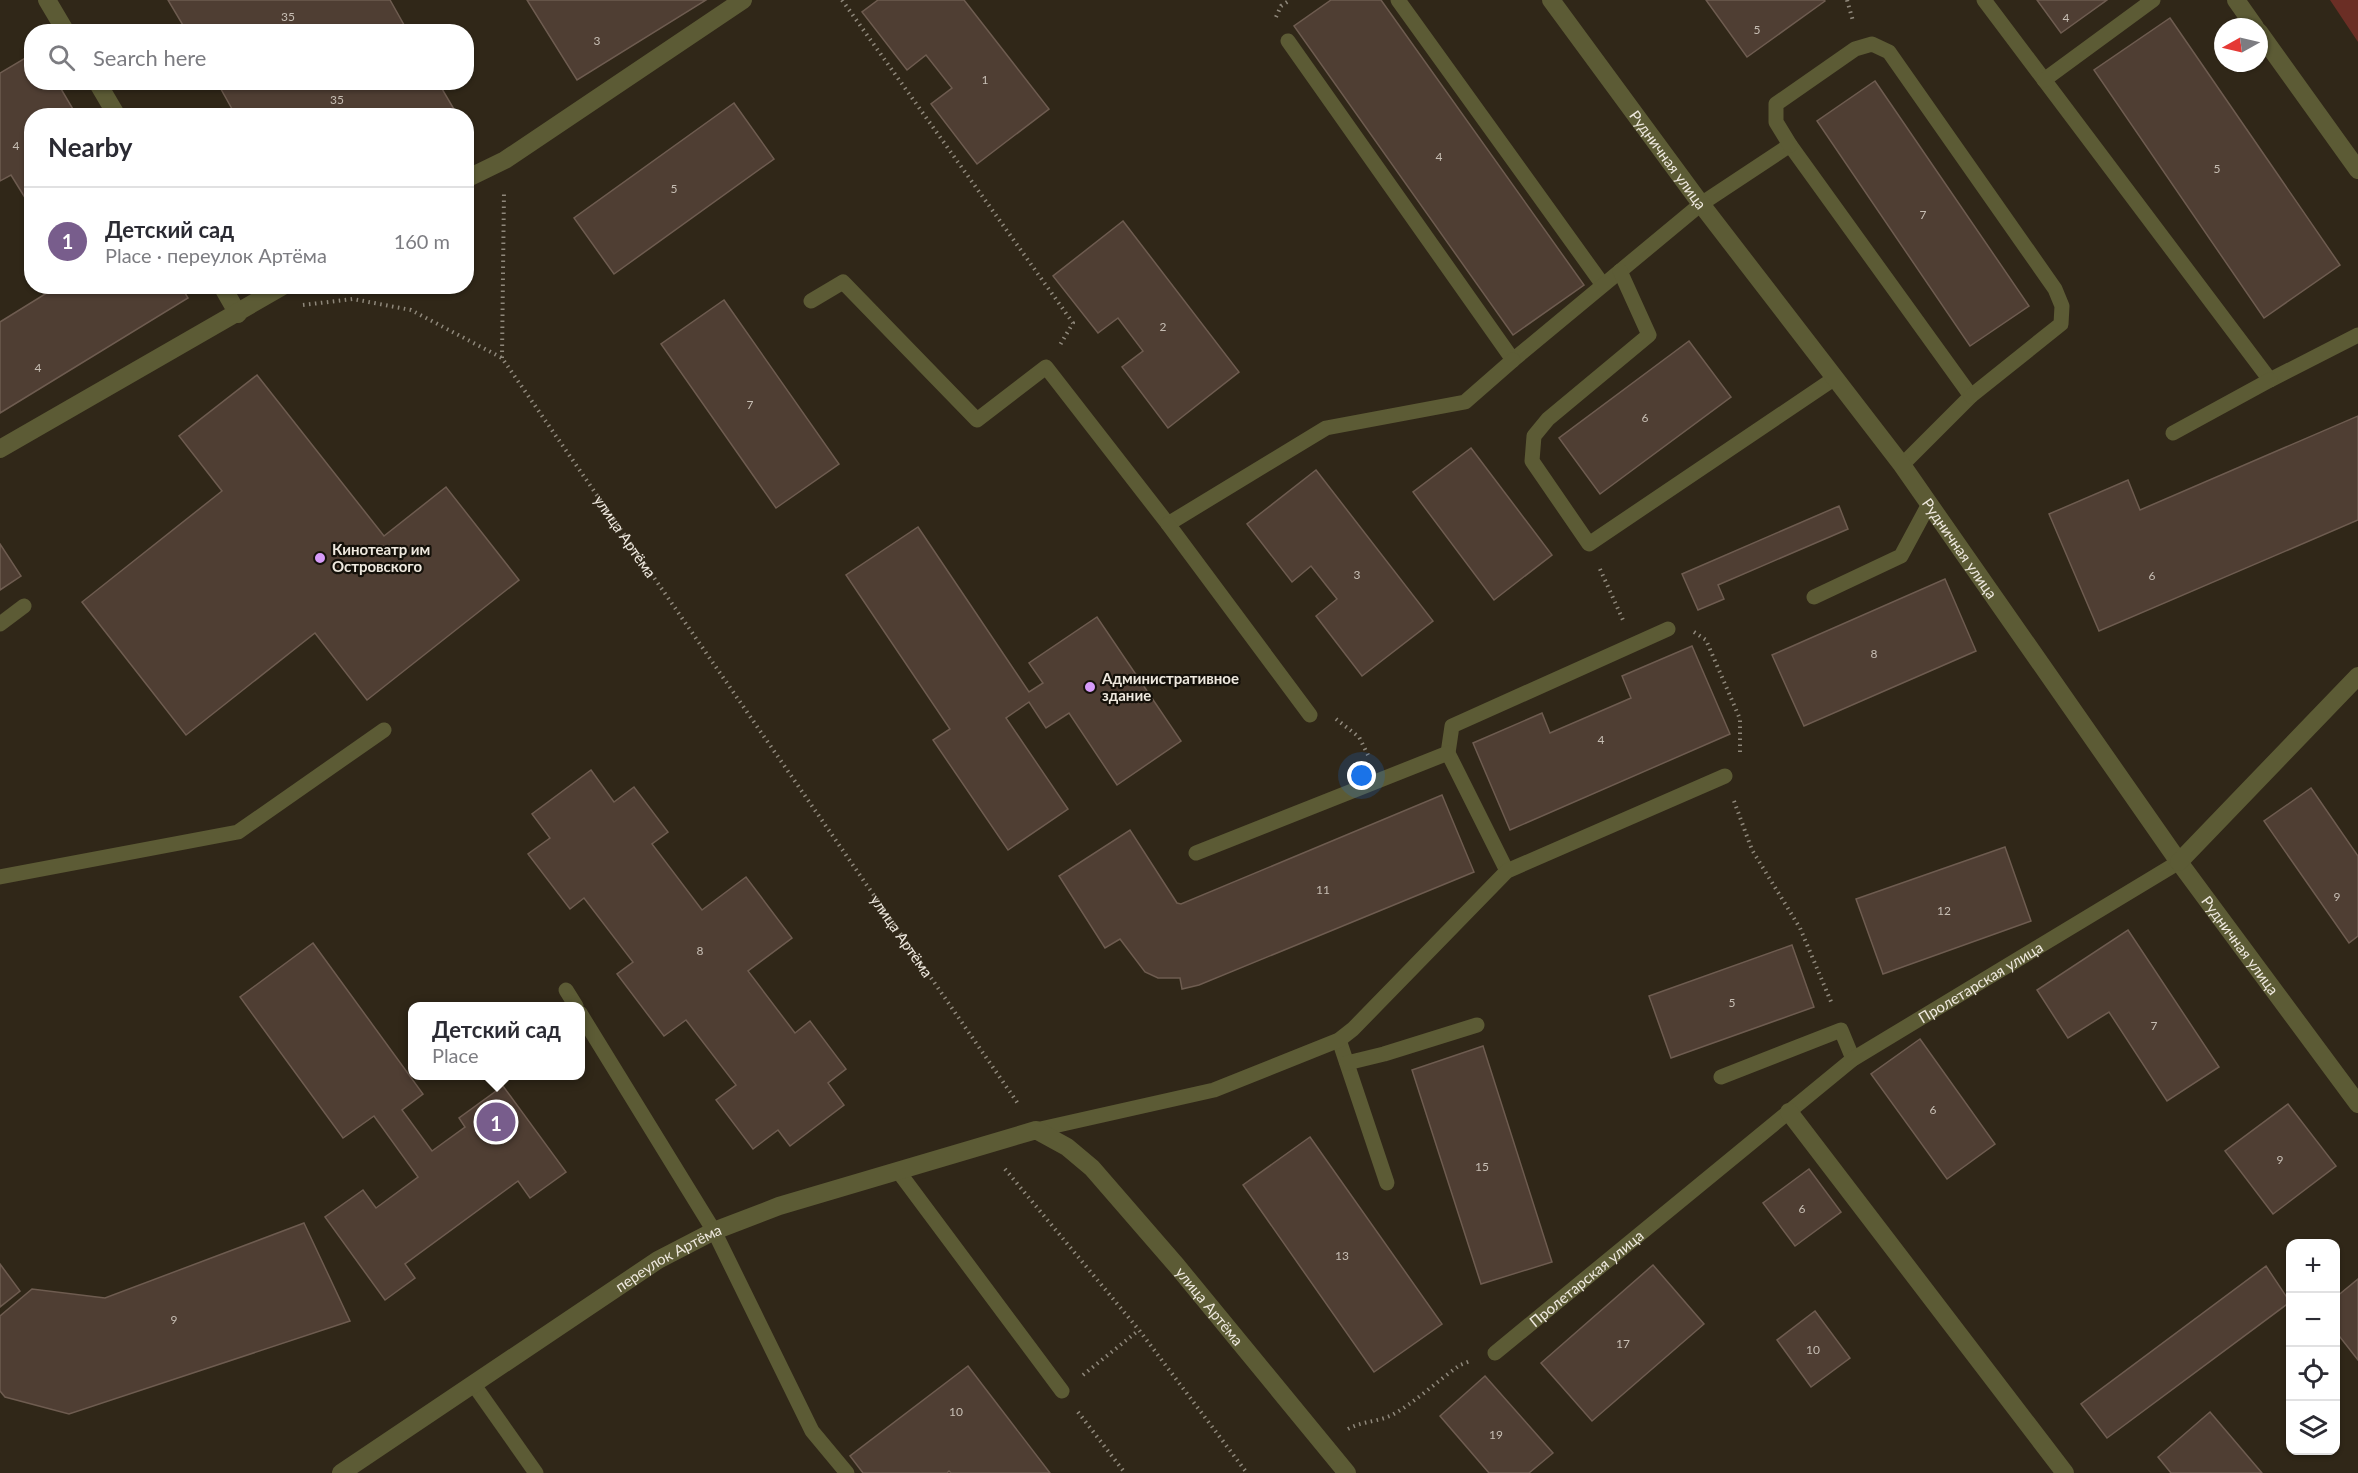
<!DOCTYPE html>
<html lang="en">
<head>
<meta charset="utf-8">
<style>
  :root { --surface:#fff; --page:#f7f7f7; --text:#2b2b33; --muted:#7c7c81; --line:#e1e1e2; --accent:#785d8c }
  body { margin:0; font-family:Lato,sans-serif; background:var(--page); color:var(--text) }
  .controls { position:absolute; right:18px; bottom:18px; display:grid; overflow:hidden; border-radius:12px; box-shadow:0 2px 4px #0004 }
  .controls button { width:54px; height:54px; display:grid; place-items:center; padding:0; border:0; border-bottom:2px solid var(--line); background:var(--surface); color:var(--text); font:30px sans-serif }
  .compass { position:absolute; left:2214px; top:18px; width:54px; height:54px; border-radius:50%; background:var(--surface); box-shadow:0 2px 4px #0004; rotate:262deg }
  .you { position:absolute; left:1362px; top:776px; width:21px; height:21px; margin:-15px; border:4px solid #fff; border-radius:50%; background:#1a73e8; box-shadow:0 0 0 9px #1a73e833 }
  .badge { display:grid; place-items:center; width:39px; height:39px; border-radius:50%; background:var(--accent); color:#fff; font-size:20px; font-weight:700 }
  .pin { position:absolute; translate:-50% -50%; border:3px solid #fff; box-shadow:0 2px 6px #0006 }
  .popup { position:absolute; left:408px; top:1002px; width:177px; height:78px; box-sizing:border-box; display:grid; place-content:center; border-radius:12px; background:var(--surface); filter:drop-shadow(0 2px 4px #0005); font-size:20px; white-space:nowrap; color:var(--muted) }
  .popup b { font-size:22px; color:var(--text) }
  .popup::after { content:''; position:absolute; left:50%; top:100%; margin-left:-12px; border:12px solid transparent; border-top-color:var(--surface) }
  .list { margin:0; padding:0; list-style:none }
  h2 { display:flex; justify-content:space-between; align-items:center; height:78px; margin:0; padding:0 24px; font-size:26px }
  h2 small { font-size:20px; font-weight:400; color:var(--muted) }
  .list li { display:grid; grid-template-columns:39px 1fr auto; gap:18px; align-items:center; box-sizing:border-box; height:108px; padding:0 24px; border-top:2px solid var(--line) }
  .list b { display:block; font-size:22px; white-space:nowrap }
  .list p { margin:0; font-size:20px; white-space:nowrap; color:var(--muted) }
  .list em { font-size:20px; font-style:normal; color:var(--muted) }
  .icon { flex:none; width:33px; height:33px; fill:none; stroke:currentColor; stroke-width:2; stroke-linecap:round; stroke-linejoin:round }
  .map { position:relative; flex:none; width:2358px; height:1473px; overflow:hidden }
  .search { position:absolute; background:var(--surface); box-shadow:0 2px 4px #0004; left:24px; top:24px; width:450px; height:66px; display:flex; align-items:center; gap:15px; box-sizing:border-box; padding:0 21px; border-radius:24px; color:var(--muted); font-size:22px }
  .panel { position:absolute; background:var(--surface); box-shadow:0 2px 4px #0004; left:24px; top:108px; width:450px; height:186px; border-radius:24px }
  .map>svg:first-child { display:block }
  .green { fill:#6b2e25 }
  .building { fill:#4f3e33; stroke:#6e5c50; stroke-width:1.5 }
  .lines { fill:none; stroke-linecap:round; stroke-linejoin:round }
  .path { stroke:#8f887b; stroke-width:4; stroke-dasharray:1.5 4.5; stroke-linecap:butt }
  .service { stroke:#5c5b35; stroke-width:15 }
  .minor { stroke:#5c5b35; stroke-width:18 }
  .tertiary { stroke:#5c5b35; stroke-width:18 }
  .poi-dot { fill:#d79bf9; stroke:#15110a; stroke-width:2 }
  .labels { text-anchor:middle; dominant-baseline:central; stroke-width:4.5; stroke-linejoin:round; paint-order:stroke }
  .number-label { font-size:12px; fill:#c7beb4 }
  .street-label { font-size:15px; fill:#efe9df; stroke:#15110a }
  .poi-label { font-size:15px; font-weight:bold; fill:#efe9df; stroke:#15110a; text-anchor:start }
</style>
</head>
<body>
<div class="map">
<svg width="2358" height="1473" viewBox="0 0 2358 1473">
  <rect width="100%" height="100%" fill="#302718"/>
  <polygon class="green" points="2330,0 2358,0 2358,42"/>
  <g class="building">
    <polygon points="168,0 390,0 408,32 187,32"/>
    <polygon points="527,0 706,0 577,80"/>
    <polygon points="878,0 964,0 1049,109 977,164 931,104 952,88 926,55 907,70 862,12"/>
    <polygon points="1331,0 1381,0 1584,285 1513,335 1294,26"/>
    <polygon points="1706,0 1824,0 1825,1 1747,57"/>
    <polygon points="2037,0 2107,0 2061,33"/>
    <polygon points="2170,18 2340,265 2264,318 2094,70"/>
    <polygon points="32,54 32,82 57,82 77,116 32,116 32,209 11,175 0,181 0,73"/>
    <polygon points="1875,81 2029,306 1970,346 1817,121"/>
    <polygon points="217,82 438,82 458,116 236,116"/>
    <polygon points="734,103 774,159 614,274 574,218"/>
    <polygon points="1123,221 1239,372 1168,428 1122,367 1143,351 1118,318 1098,333 1053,276"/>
    <polygon points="58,286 181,286 188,298 0,413 0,322"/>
    <polygon points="724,300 839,464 776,508 661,344"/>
    <polygon points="1689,341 1731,397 1600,494 1559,438"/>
    <polygon points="257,375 384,536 446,487 519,580 367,700 315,633 186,735 82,602 222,491 179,436"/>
    <polygon points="2358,416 2358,520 2099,631 2049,514 2128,480 2140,510"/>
    <polygon points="1471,448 1552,555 1494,600 1413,492"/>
    <polygon points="1316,470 1433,621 1362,676 1316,616 1337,599 1311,566 1292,582 1247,524"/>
    <polygon points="1839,506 1848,529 1718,585 1724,599 1698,610 1682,574"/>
    <polygon points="918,527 1029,692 1043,683 1029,663 1097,617 1181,741 1117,785 1069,713 1046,728 1029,702 1006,718 1068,809 1008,850 933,740 950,729 846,575"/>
    <polygon points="0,544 21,576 0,590"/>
    <polygon points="1945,579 1976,651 1804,726 1772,655"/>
    <polygon points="1692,646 1730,734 1510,830 1473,743 1542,713 1550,733 1631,698 1622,676"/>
    <polygon points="591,770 614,802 634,787 668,832 652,844 702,910 746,877 792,938 748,971 795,1033 810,1021 846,1069 828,1083 844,1105 790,1146 778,1130 753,1149 716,1100 736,1085 686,1020 664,1036 617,974 633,962 584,898 570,909 528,854 550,838 532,814"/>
    <polygon points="2311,788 2358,856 2358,936 2349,943 2264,821"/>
    <polygon points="1442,795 1474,872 1199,985 1182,989 1180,978 1158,978 1145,972 1120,939 1105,948 1059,876 1130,830 1177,903 1181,904"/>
    <polygon points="2005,847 2031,921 1883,974 1856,899"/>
    <polygon points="2128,930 2219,1067 2167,1101 2109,1012 2068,1038 2037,990"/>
    <polygon points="313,943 423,1094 402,1110 432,1151 465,1127 459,1118 503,1086 566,1172 530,1198 518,1181 405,1264 415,1278 385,1300 325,1217 363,1190 376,1208 418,1177 374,1116 343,1138 240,997"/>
    <polygon points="1792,945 1814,1007 1671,1058 1649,996"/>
    <polygon points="1920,1039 1995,1144 1947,1179 1871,1074"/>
    <polygon points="1483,1046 1552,1262 1481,1284 1412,1070"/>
    <polygon points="2288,1104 2336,1166 2273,1214 2225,1151"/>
    <polygon points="1310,1137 1442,1324 1374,1372 1243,1185"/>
    <polygon points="1809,1169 1841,1212 1795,1246 1763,1203"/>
    <polygon points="304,1223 350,1321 69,1414 5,1397 0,1391 0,1316 32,1289 105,1298"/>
    <polygon points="0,1264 20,1291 0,1307"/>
    <polygon points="1653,1265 1704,1324 1592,1421 1541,1363"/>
    <polygon points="2266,1266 2290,1302 2107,1438 2081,1404"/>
    <polygon points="2358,1279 2358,1360 2336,1332 2336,1297"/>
    <polygon points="1815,1311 1850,1358 1811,1387 1777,1340"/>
    <polygon points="968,1366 1050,1473 951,1473 949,1471 947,1473 863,1473 850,1456"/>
    <polygon points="1485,1376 1553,1453 1529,1473 1489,1473 1440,1416"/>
    <polygon points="2210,1412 2262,1473 2171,1473 2158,1457"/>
  </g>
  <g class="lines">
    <g class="path">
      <polyline points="842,0 1073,323 1060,345"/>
      <polyline points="1847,0 1853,21"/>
      <polyline points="1276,17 1281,6 1290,0"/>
      <path id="s1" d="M 303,305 L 353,299 L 411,310 L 502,358 L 1019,1105"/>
      <polyline points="502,358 504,190"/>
      <polyline points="1600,569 1623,620"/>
      <polyline points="1694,632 1706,640 1740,719 1740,755"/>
      <polyline points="1336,719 1359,737 1368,755"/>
      <polyline points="1734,801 1752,850 1800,928 1832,1004"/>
      <polyline points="1005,1169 1139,1330 1247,1473"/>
      <polyline points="1083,1375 1139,1330"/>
      <polyline points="1078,1412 1125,1473"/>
      <path d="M 1348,1429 C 1362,1421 1378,1422 1392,1415 C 1414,1403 1439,1380 1460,1365 L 1470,1361"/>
    </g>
    <g class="service">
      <polyline points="1398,0 1603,285"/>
      <polyline points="1984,0 2270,380 2358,335"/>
      <polyline points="1288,41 1513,360 1701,204 1790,145 1971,396 1902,465"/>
      <polyline points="2044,80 2153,0"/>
      <polyline points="1790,145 1776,122 1776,104 1855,49 1872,44 1889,52 2055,289 2062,306 2061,324 1971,396"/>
      <polyline points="1620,271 1649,335 1548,419 1534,436 1532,461 1589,544 1835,378"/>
      <polyline points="811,301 843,282 977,420 1046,367 1168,524 1326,428 1465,402 1513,360"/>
      <polyline points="2173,433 2270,380"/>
      <polyline points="1168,524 1310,715"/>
      <polyline points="1814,597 1901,556 1929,504"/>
      <polyline points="0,624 24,606"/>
      <polyline points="1448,753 1452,726 1668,629"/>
      <polyline points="1196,853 1448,753 1507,871"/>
      <polyline points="0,877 238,832 384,730"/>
      <polyline points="566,990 576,1006"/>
      <polyline points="580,1013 714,1231 812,1431 847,1473"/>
      <polyline points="1339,1040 1387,1183"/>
      <polyline points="1347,1063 1384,1054 1477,1025"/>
      <polyline points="1721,1077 1841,1030 1853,1059"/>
      <polyline points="1036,1130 1214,1090 1339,1040 1353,1029 1507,871 1725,776"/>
      <polyline points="898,1171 1062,1391"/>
      <path id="s2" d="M 1495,1353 L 1853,1059 L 2179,862"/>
      <polyline points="474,1385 536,1473"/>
    </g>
    <g class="minor">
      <polyline points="47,0 66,32"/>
      <path id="s3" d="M 1551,0 L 1701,204 L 1902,465 L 2179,862 L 2358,1104"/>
      <polyline points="2236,0 2255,27"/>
      <polyline points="2259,32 2358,170"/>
      <polyline points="97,82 117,116"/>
      <polyline points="466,179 505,160 743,0"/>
      <polyline points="222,286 238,314"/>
      <polyline points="0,449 283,286"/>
      <polyline points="2179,862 2358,676"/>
      <polyline points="1789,1112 2065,1473"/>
    </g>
    <path class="tertiary" id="s4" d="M 341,1473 L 658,1260 L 714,1231 L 779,1206 L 1036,1130 L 1067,1147 L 1092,1168 L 1177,1266 L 1347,1473"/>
  </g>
  <g class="poi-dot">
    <circle cx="320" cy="558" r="6"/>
    <circle cx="1090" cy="687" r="6"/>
  </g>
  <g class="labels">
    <g class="number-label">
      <text x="288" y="16">35</text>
      <text x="2066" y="17">4</text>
      <text x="1757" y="29">5</text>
      <text x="597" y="40">3</text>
      <text x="985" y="79">1</text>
      <text x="337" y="99">35</text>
      <text x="16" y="145">4</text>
      <text x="1439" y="156">4</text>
      <text x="2217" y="168">5</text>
      <text x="674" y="188">5</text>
      <text x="1923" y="214">7</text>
      <text x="1163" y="326">2</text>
      <text x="38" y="367">4</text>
      <text x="750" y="404">7</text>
      <text x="1645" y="417">6</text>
      <text x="1357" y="574">3</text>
      <text x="2152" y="575">6</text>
      <text x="1874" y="653">8</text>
      <text x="1601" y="739">4</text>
      <text x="1323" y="889">11</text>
      <text x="2337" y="896">9</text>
      <text x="1944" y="910">12</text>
      <text x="700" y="950">8</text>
      <text x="1732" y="1002">5</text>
      <text x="2154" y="1025">7</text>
      <text x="1933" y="1109">6</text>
      <text x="2280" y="1159">9</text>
      <text x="1482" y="1166">15</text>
      <text x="1802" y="1208">6</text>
      <text x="1342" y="1255">13</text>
      <text x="174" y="1319">9</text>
      <text x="1623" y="1343">17</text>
      <text x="1813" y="1349">10</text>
      <text x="956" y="1411">10</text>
      <text x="1496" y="1434">19</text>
    </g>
    <g class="street-label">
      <text stroke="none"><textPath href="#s3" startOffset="198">Рудничная улица</textPath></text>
      <text stroke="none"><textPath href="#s1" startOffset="429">улица Артёма</textPath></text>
      <text stroke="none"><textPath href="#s3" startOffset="684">Рудничная улица</textPath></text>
      <text stroke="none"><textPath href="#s1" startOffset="915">улица Артёма</textPath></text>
      <text stroke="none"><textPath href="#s3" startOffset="1170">Рудничная улица</textPath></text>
      <text stroke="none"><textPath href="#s2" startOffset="612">Пролетарская улица</textPath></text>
      <text stroke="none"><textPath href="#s4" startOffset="392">переулок Артёма</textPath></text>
      <text stroke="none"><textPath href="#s2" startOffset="118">Пролетарская улица</textPath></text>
      <text stroke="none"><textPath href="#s4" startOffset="1032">улица Артёма</textPath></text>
    </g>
    <g class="poi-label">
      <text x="332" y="549">Кинотеатр им<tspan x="332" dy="17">Островского</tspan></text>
      <text x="1102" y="678">Административное<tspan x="1102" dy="17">здание</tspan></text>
    </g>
  </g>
</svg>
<div class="controls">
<button>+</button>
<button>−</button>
<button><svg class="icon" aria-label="locate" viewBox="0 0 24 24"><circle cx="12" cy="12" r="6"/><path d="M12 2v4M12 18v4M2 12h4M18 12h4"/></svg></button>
<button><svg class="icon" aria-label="layers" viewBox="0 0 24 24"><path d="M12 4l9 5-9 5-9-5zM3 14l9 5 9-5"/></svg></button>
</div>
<svg class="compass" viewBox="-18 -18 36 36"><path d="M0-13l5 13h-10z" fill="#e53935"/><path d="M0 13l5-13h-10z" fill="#7c7c81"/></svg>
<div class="you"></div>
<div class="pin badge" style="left:496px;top:1122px">1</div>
<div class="popup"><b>Детский сад</b>Place</div>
<div class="search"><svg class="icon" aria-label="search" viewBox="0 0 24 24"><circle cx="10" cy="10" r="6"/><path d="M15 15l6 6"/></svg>Search here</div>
<section class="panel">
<h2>Nearby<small></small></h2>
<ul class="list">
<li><span class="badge">1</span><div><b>Детский сад</b><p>Place · переулок Артёма</p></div><em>160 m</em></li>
</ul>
</section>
</div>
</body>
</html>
